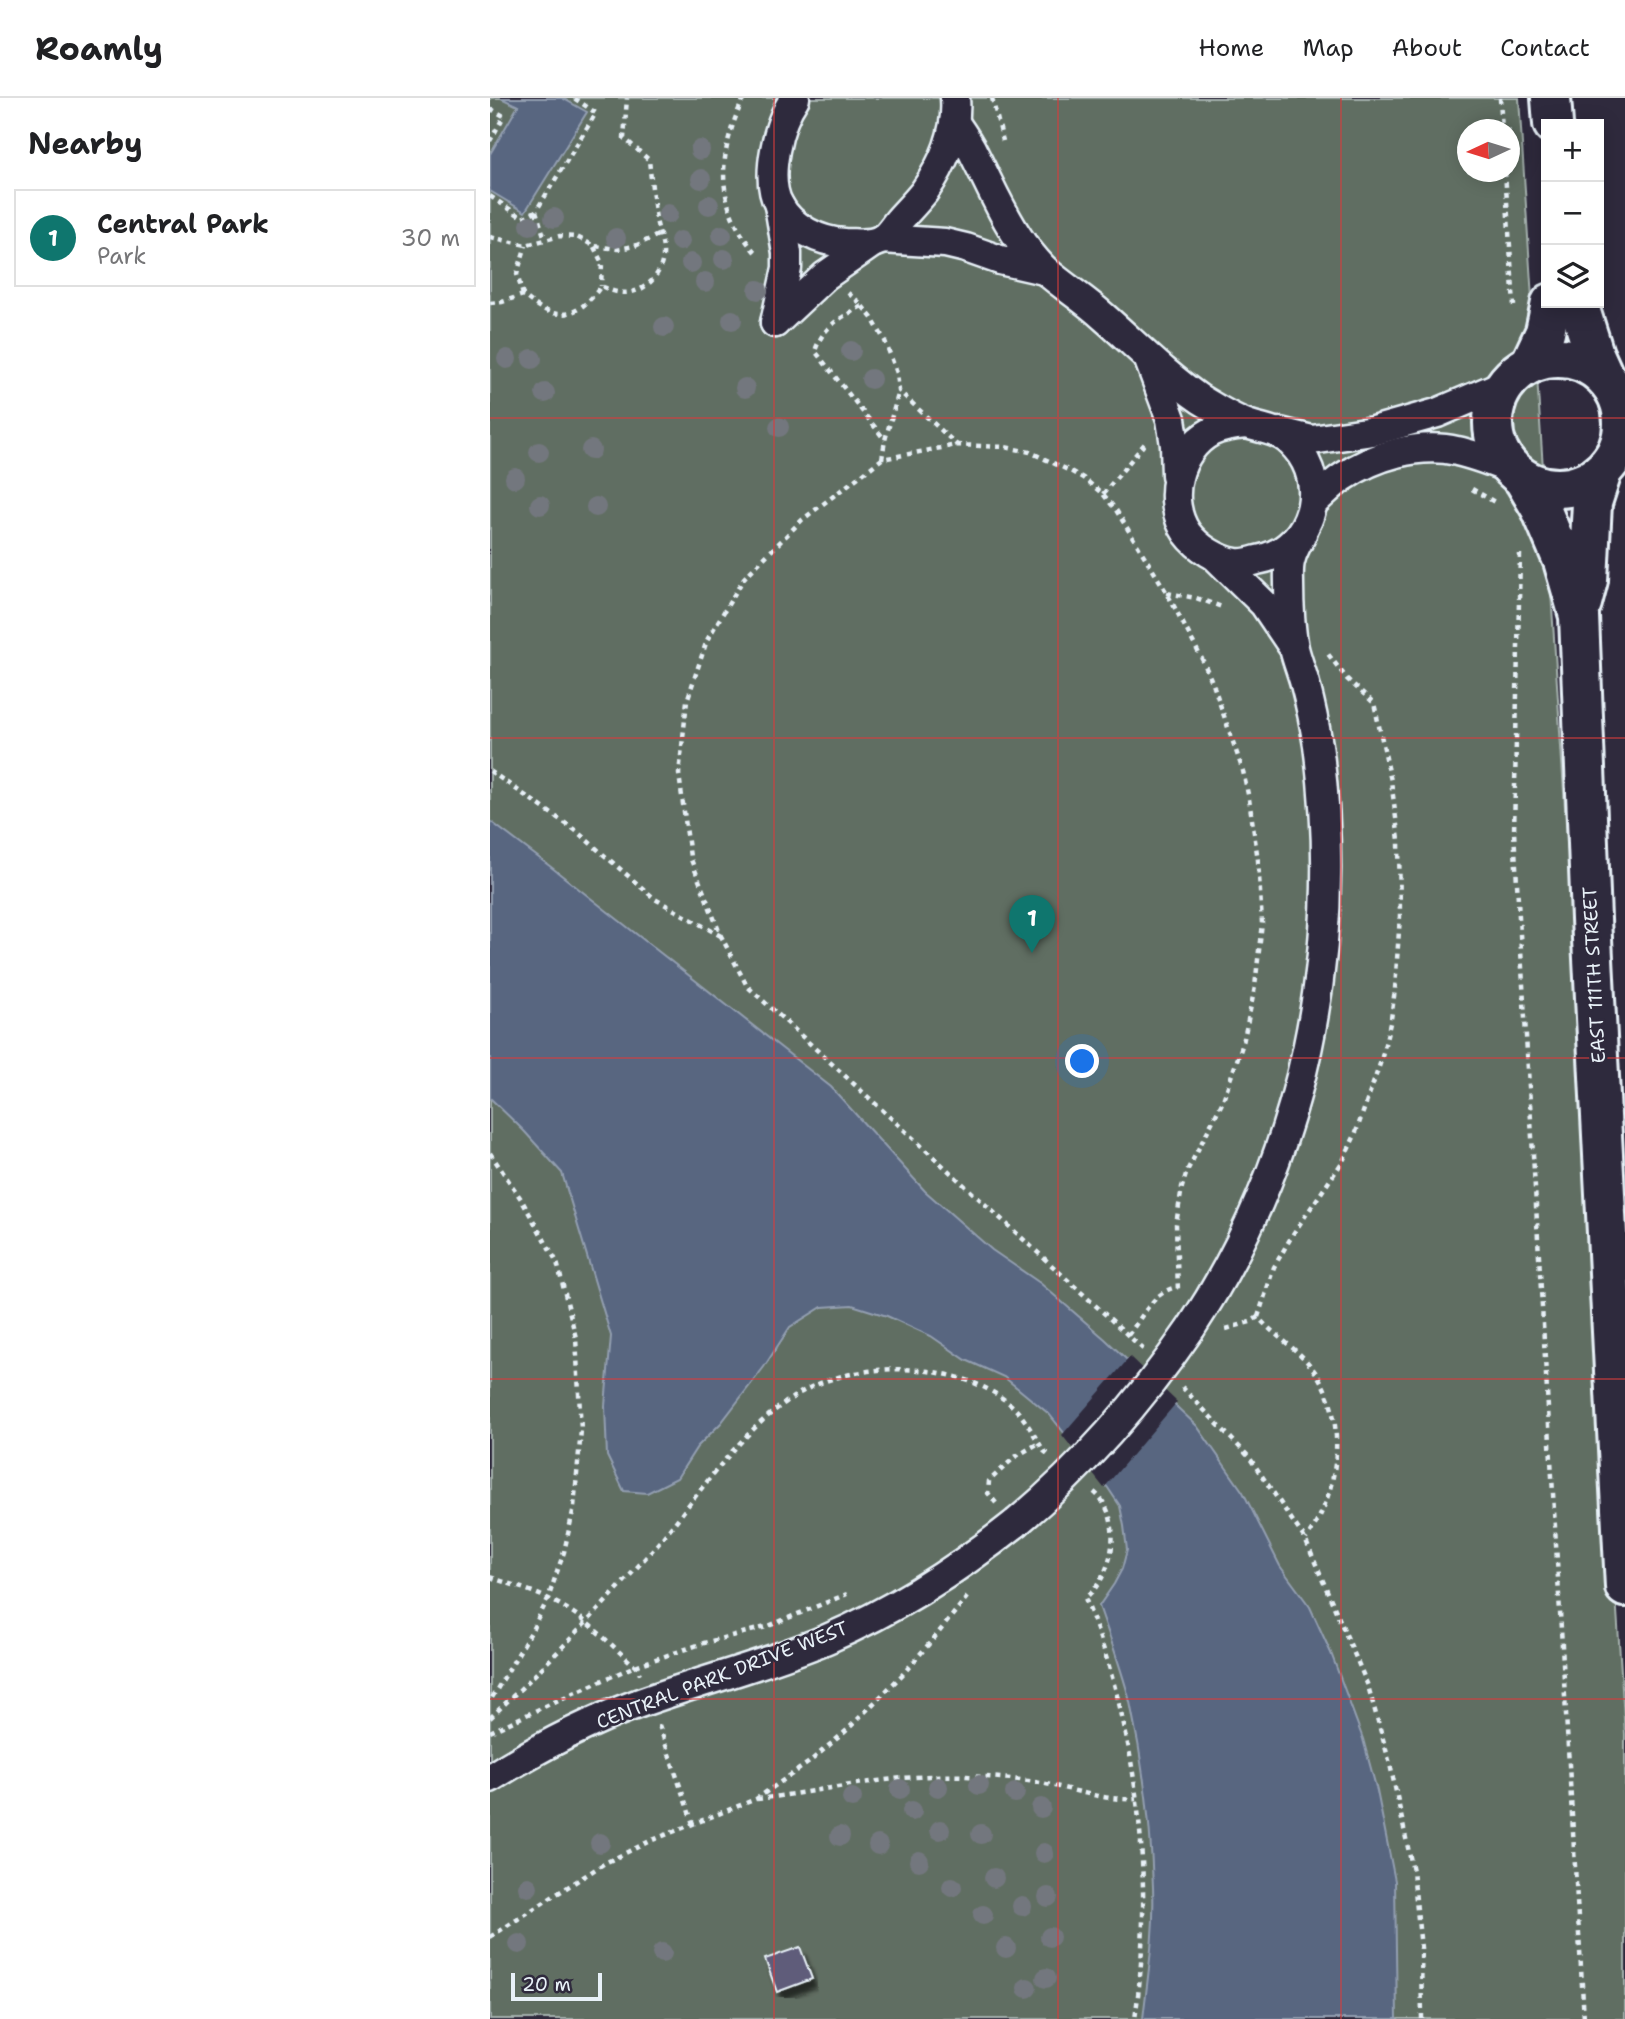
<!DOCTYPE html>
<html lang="en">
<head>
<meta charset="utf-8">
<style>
  :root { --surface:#fff; --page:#f6f6f6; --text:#202124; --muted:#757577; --line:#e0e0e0; --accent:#0f766e }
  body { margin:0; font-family:"Shantell Sans",sans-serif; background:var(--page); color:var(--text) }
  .controls { position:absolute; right:21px; top:21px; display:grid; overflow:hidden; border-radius:0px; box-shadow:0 4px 18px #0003 }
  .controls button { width:63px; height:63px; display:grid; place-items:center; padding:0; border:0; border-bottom:2px solid var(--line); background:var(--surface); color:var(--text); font:35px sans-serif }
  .compass { position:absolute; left:967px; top:21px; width:63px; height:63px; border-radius:50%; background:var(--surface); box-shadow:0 4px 18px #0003; rotate:266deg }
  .scale { position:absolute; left:21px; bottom:18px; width:91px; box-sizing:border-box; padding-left:7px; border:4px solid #e8f1f8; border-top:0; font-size:19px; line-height:24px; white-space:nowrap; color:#e8f1f8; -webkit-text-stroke:5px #2f2a3d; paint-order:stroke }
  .you { position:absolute; left:593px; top:964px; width:24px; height:24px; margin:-18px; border:5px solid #fff; border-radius:50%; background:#1a73e8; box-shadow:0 0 0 10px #1a73e833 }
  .badge { display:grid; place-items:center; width:46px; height:46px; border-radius:50%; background:var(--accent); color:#fff; font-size:23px; font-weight:700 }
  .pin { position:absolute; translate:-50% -58px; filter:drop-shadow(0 2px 4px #0008) }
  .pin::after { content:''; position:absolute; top:37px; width:24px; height:21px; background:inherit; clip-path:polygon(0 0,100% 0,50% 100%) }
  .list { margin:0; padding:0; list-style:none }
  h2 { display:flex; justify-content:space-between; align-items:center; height:91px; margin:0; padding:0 28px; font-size:30px }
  h2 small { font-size:23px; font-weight:400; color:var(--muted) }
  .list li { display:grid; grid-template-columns:46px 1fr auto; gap:21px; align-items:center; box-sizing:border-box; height:98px; margin:0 14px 14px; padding:0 14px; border:2px solid var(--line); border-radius:0px }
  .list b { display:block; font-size:26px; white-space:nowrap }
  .list p { margin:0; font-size:23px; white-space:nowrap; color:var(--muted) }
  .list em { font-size:23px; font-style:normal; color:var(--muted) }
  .icon { flex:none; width:38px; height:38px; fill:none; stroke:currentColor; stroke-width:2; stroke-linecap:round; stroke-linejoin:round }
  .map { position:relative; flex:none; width:1135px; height:1921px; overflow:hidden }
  header { display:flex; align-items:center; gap:42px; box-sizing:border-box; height:98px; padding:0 35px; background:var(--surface); border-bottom:2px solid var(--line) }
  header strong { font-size:33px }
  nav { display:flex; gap:38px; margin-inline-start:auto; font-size:24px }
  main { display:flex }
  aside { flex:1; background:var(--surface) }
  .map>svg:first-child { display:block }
  .green { fill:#616e62; stroke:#a4b0ad; stroke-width:2; fill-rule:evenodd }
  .water { fill:#586680; stroke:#929eb0; stroke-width:2 }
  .pier { fill:#2f2a3d }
  .building { fill:#5f5c7a; stroke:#e8f1f8; stroke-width:2; filter:url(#shadow) }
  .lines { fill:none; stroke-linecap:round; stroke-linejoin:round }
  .minor-casing { stroke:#e8f1f8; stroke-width:33 }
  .secondary-casing { stroke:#e8f1f8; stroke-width:44 }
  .path { stroke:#e8f1f8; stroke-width:4.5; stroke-dasharray:5 5; stroke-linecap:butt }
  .minor { stroke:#2f2a3d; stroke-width:28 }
  .secondary { stroke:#2f2a3d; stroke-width:38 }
  .minor-bridge-casing { stroke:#e8f1f8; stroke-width:33; stroke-linecap:butt }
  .minor-bridge { stroke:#2f2a3d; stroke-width:28 }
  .tree { fill:#73777e }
  .grid { fill:none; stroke:#d83c3d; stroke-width:2; stroke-opacity:0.55 }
  .labels { text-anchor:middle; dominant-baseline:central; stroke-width:5; stroke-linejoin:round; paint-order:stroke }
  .street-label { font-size:19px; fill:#e8f1f8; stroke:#2f2a3d }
</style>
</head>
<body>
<header>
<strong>Roamly</strong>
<nav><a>Home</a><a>Map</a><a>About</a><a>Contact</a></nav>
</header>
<main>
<aside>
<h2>Nearby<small></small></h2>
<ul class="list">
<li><span class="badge">1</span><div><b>Central Park</b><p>Park</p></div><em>30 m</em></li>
</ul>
</aside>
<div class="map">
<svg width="1135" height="1921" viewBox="0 0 1135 1921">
  <defs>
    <filter id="shadow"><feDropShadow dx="4.5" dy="8" stdDeviation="2" flood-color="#0009"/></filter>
  </defs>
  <rect width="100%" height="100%" fill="#2f2a3d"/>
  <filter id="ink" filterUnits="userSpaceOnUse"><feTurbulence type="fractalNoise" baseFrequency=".0143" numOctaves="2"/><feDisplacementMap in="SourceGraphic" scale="14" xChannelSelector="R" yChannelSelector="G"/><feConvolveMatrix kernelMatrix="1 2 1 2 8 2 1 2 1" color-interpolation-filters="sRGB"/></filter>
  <g filter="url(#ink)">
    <path class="green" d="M 0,0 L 1029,0 L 1135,1636 L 1135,1921 L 0,1921 ZM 978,32 L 1020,32 L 1020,74 L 978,74 Z"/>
    <g class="water">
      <polygon points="11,0 72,0 97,14 35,114 0,93 0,56 28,8"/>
      <path d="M 0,723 L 61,769 L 341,989 L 435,1093 L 502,1152 L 550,1185 L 615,1241 L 707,1328 L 753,1394 L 790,1468 L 820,1509 L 841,1555 L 873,1641 L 887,1693 L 905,1783 L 907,1921 L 653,1921 C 658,1877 665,1833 663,1789 C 661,1727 653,1664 640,1604 C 632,1572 620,1540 609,1508 L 624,1486 L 632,1471 L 637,1452 L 634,1428 L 630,1408 L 618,1390 L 559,1316 L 514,1279 L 476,1262 L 441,1238 L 397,1218 L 362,1207 L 332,1209 L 300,1229 L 274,1269 L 231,1325 L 207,1349 L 187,1380 L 157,1395 L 134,1393 L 117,1358 L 115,1308 L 121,1238 L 72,1075 L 34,1033 L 0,1000 Z"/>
    </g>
    <polygon class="pier" points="640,1259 687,1304 614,1390 572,1337"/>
    <polygon class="building" points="310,1849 322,1881 287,1894 275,1861"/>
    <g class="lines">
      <g class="minor-casing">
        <g id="minor">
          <path d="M 305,0 C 288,24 274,80 289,107 C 301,130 330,144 355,145 C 367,145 381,148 392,141 C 399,137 404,128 409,122 C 418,112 426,104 434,94 C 453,67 468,33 465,0"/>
          <path d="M 465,25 C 472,35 479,45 484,56 C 500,87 512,117 532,145 C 539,154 547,165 556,173 C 574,189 596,202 614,219 C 646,247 675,277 710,301 C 723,309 743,321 757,326 C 782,334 794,332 811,356 C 839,397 816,454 767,462 C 760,464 753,466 746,465 C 728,462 708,450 697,435 C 675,403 687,352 721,334 C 732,328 745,327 757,326"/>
          <polyline points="392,141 455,145 476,150 510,162 554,172"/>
          <polyline points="285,225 335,178 381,146"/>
          <polyline points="285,225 297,170 297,155 289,107"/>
          <polyline points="659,262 681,321 685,347 686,377"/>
          <polyline points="1124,291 1135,293"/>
          <polyline points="790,334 822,342 883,333 947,315 1015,286"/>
          <polyline points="1127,353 1135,350"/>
          <path d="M 824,404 C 833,396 842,386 853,379 C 884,358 929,344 967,353 C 986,357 1005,365 1023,372"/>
          <polyline points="726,459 774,506 801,546"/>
          <path d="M 701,1230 C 815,1057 855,852 828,647 C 825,629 821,609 816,590 C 813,577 807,563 804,550 C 800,529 799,507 799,486 C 799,478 798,468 801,460 C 803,452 808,444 812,436"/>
          <path d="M 0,1680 C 46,1651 96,1625 147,1606 C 210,1583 275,1567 337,1541 C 405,1512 468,1471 526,1425"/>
        </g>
      </g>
      <g class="secondary-casing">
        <g id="secondary">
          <polyline points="1061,0 1063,26"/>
          <polyline points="1088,205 1104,256 1114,278"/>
          <circle cx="1068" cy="325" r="65"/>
          <polyline points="1040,266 1055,234 1061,205"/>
          <polyline points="1034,382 1051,411 1073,463 1089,518 1101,821 1135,1489"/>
          <polyline points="1092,505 1098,482 1102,405 1112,374"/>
        </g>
      </g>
      <g class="path">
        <path d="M 254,0 C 228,54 223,107 266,155"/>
        <polyline points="502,0 513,43"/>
        <polyline points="1010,0 1012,32"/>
        <polyline points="0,13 3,12 14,18 0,43"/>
        <polyline points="1015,74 1024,208"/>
        <polyline points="0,98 33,120 46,113 106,15 84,0"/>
        <polyline points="46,113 55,141"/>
        <polyline points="0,139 36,147 70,138 87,139 104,148 128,151 145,148 170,136"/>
        <polyline points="104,149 112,165 111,188"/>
        <polyline points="358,195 369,204 382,220 395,243 407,275 409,293 467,347"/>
        <polyline points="33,197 27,176 36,147"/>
        <path d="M 0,205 L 12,204 L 33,197 C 64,225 87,222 111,188 C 116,190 121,193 127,194 C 149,199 171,181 173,158 C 174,145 168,134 166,121 C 163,101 161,81 159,62 L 134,40 L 137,0"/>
        <path d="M 372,208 C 349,221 334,227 325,253 L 395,342"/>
        <polyline points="392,361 395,342 409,293"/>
        <polyline points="982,391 1008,406"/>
        <polyline points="613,396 656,344"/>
        <polyline points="1030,456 1024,734 1094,1921"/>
        <polyline points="677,495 706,500 732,509"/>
        <polyline points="0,673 85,732 165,801 231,838"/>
        <polyline points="0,1055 31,1101 67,1164 86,1240 91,1332 84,1409 74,1454 65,1480 58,1501 41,1534 0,1603"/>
        <polyline points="768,1219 784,1169 803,1136 853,1063 865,1037 891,963 901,921 905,891 910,818 909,742 901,683 884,605 857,581 838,556"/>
        <path d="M 736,1231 L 760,1224 L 768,1219 C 783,1237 804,1248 819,1266 C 860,1314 851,1394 816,1441"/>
        <path d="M 638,1237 C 652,1220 664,1192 688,1189"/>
        <polyline points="653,1251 257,888 231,838 200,759 189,676 197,603 217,542 254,480 312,422 392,361 467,347 515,349 540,354 580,373 593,380 613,396 626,412 677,495 713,563 723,586 753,673 759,701 768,762 772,825 765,889 753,945 740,982 732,1005 697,1073 692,1089 686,1126 688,1194"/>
        <polyline points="692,1289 759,1359 815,1441 878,1588 900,1666 923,1773 931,1850 932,1921"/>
        <path d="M 604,1394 C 634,1419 625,1477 595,1500 C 648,1631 665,1781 645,1921"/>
        <polyline points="506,1405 498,1395 499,1383 525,1359 549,1345"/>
        <path d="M 0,1479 C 25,1488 54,1496 77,1511 C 102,1526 123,1549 145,1568 L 150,1576"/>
        <path d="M 0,1620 C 58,1565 113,1509 165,1449 C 209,1397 247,1335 305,1298 C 362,1261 466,1261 520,1306 C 535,1319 543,1336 554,1353 L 559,1357"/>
        <polyline points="169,1627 203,1726"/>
        <polyline points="0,1634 77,1598 145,1568 214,1545 276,1529 357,1496"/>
        <path d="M 267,1701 C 336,1693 405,1675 476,1678 C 503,1679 530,1681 556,1686 C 585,1692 616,1703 646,1701"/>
        <polyline points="0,1839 115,1765 160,1743 266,1701 318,1665 356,1633 412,1577 445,1539 477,1499"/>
      </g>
      <use href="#minor" class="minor"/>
      <use href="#secondary" class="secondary"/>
      <g class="minor-bridge-casing">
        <path id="minor-bridge" d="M 526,1425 C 594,1368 651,1303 701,1230"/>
      </g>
      <use href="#minor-bridge" class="minor-bridge"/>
    </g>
    <g class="tree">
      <circle cx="210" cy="52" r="10"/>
      <circle cx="211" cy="81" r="10"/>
      <circle cx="219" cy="107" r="10"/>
      <circle cx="178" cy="116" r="10"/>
      <circle cx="64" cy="120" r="10"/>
      <circle cx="40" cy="127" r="10"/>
      <circle cx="232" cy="137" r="10"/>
      <circle cx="126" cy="140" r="10"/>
      <circle cx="190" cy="143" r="10"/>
      <circle cx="234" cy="161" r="10"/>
      <circle cx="201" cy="165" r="10"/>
      <circle cx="215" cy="184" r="10"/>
      <circle cx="268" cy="192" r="10"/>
      <circle cx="242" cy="222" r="10"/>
      <circle cx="174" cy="229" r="10"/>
      <circle cx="361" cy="253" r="10"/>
      <circle cx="17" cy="261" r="10"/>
      <circle cx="42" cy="261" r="10"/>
      <circle cx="381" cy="281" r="10"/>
      <circle cx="255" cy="290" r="10"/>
      <circle cx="55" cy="295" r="10"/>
      <circle cx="289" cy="329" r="10"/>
      <circle cx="101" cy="352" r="10"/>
      <circle cx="49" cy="354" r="10"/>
      <circle cx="25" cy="380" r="10"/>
      <circle cx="50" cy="407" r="10"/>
      <circle cx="106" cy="409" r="10"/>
      <circle cx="489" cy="1687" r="10"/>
      <circle cx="448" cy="1689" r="10"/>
      <circle cx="410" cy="1691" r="10"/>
      <circle cx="525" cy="1695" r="10"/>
      <circle cx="362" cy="1700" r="10"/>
      <circle cx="551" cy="1710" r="10"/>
      <circle cx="422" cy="1713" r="10"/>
      <circle cx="450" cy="1732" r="10"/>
      <circle cx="491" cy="1736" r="10"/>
      <circle cx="350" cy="1738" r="10"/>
      <circle cx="110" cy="1745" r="10"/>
      <circle cx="388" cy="1747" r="10"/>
      <circle cx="554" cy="1755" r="10"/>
      <circle cx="429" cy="1763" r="10"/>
      <circle cx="504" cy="1780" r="10"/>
      <circle cx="38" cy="1789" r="10"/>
      <circle cx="462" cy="1789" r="10"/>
      <circle cx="558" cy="1799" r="10"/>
      <circle cx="532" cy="1808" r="10"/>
      <circle cx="493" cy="1817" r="10"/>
      <circle cx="560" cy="1839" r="10"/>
      <circle cx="29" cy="1846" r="10"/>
      <circle cx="516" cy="1850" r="10"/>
      <circle cx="172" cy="1855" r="10"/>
      <circle cx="556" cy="1880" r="10"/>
      <circle cx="537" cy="1890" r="10"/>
    </g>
  </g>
  <path class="grid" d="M 284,0 L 284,1921M 568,0 L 568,1921M 851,0 L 851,1921M 0,320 L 1135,320M 0,640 L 1135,640M 0,960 L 1135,960M 0,1281 L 1135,1281M 0,1601 L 1135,1601"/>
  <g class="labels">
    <g class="street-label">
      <text transform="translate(1104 877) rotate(-93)">EAST 111TH STREET</text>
      <text transform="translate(232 1577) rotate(-21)">CENTRAL PARK DRIVE WEST</text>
    </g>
  </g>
</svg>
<div class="controls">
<button>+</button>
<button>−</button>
<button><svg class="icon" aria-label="layers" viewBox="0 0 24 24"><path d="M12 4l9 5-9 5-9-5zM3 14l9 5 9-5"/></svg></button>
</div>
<svg class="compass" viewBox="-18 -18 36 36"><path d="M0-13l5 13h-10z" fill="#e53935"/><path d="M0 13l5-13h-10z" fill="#757577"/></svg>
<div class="scale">20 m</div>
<div class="you"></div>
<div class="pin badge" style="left:542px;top:855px">1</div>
</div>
</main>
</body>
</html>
